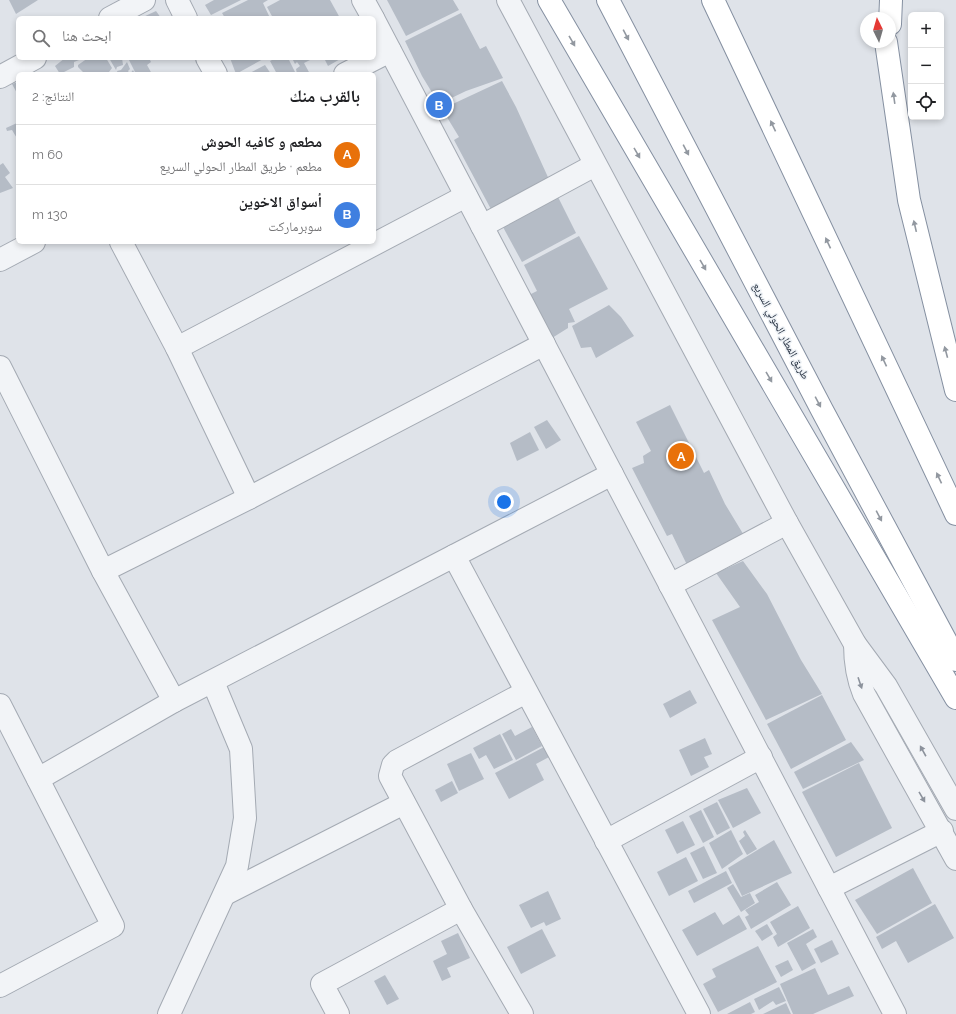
<!DOCTYPE html>
<html lang="ar">
<head>
<meta charset="utf-8">
<style>
  :root { --surface:#fff; --page:#f2f2f2; --text:#202124; --muted:#757577; --line:#e0e0e0; --accent:#2563eb }
  body { margin:0; font-family:Raleway,"Noto Naskh Arabic",sans-serif; background:var(--page); color:var(--text); direction:rtl }
  .controls { position:absolute; right:12px; top:12px; display:grid; overflow:hidden; border-radius:6px; box-shadow:0 2px 6px #0003 }
  .controls button { width:36px; height:36px; display:grid; place-items:center; padding:0; border:0; border-bottom:1px solid var(--line); background:var(--surface); color:var(--text); font:20px sans-serif }
  .compass { position:absolute; left:860px; top:12px; width:36px; height:36px; border-radius:50%; background:var(--surface); box-shadow:0 2px 6px #0003; rotate:355deg }
  .you { position:absolute; left:504px; top:502px; width:14px; height:14px; margin:-10px; border:3px solid #fff; border-radius:50%; background:#1a73e8; box-shadow:0 0 0 6px #1a73e833 }
  .badge { display:grid; place-items:center; width:26px; height:26px; border-radius:50%; background:var(--accent); color:#fff; font-size:13px; font-weight:700 }
  .pin { position:absolute; translate:-50% -50%; border:2px solid #fff; box-shadow:0 1px 4px #0006 }
  .list { margin:0; padding:0; list-style:none }
  h2 { display:flex; justify-content:space-between; align-items:center; height:52px; margin:0; padding:0 16px; font-size:17px }
  h2 small { font-size:13px; font-weight:400; color:var(--muted) }
  .list li { display:grid; grid-template-columns:26px 1fr auto; gap:12px; align-items:center; box-sizing:border-box; height:60px; padding:0 16px; border-top:1px solid var(--line) }
  .list b { display:block; font-size:15px; white-space:nowrap }
  .list p { margin:0; font-size:13px; white-space:nowrap; color:var(--muted) }
  .list em { font-size:13px; font-style:normal; color:var(--muted) }
  .icon { flex:none; width:22px; height:22px; fill:none; stroke:currentColor; stroke-width:2; stroke-linecap:round; stroke-linejoin:round }
  .map { position:relative; flex:none; width:956px; height:1014px; overflow:hidden; direction:ltr }
  .search { position:absolute; background:var(--surface); box-shadow:0 2px 6px #0003; left:16px; top:16px; width:360px; height:44px; display:flex; align-items:center; gap:10px; box-sizing:border-box; padding:0 14px; border-radius:6px; color:var(--muted); font-size:15px }
  .panel { position:absolute; background:var(--surface); box-shadow:0 2px 6px #0003; left:16px; top:72px; width:360px; height:172px; border-radius:6px; direction:rtl }
  .map>svg:first-child { display:block }
  .building { fill:#b5bcc6 }
  .lines { fill:none; stroke-linecap:round; stroke-linejoin:round }
  .minor-casing { stroke:#a4aab3; stroke-width:24 }
  .highway-casing { stroke:#8590a1; stroke-width:24 }
  .minor { stroke:#f2f4f7; stroke-width:22 }
  .highway { stroke:#fff; stroke-width:22 }
  .oneway { fill:#9298a0 }
  .oneway2 { fill:#8c929c }
  .labels { text-anchor:middle; dominant-baseline:central; stroke-width:3; stroke-linejoin:round; paint-order:stroke }
  .street-label { font-size:11px; fill:#263141; stroke:#eef2f6 }
</style>
</head>
<body>
<div class="map">
<svg width="956" height="1014" viewBox="0 0 956 1014">
  <rect width="100%" height="100%" fill="#dfe3e9"/>
  <g class="building">
    <polygon points="9,0 38,0 16,14"/>
    <polygon points="214,0 241,0 211,15 205,5"/>
    <polygon points="248,0 268,0 263,3 270,18 225,18 222,13"/>
    <polygon points="280,0 330,0 340,18 273,18 267,7"/>
    <polygon points="387,0 453,0 459,10 406,36"/>
    <polygon points="156,11 161,18 141,18"/>
    <polygon points="461,13 480,49 486,46 503,78 466,91 439,104 422,76 405,41"/>
    <polygon points="65,58 79,58 79,60 74,62 74,67 60,74 55,66"/>
    <polygon points="88,58 106,58 112,68 109,72 111,74 85,74 78,67 78,65"/>
    <polygon points="109,58 122,58 123,65 117,67 116,70"/>
    <polygon points="128,58 149,58 151,62 147,65 152,74 136,74"/>
    <polygon points="230,58 265,58 236,74"/>
    <polygon points="276,58 288,58 296,74 277,74 270,61"/>
    <polygon points="292,58 314,58 304,63 310,74 297,74 296,69 300,66 297,62 295,64"/>
    <polygon points="324,58 342,58 328,66"/>
    <polygon points="127,62 130,69 128,71 130,74 133,70 135,74 118,74 117,71 121,70"/>
    <polygon points="265,65 271,74 248,74"/>
    <polygon points="502,81 516,107 552,186 493,213 454,140 459,137 442,109"/>
    <polygon points="18,82 18,95 12,84"/>
    <polygon points="17,123 18,124 18,140 12,130 7,131 6,128"/>
    <polygon points="3,163 10,173 5,177 13,188 0,193 0,165"/>
    <polygon points="558,197 576,233 522,262 503,227"/>
    <polygon points="579,236 608,289 569,309 575,322 568,323 568,328 552,338 529,295 537,291 524,265"/>
    <polygon points="609,305 621,317 634,336 596,358 591,347 581,348 572,326"/>
    <polygon points="670,405 704,473 709,470 725,504 745,537 689,569 672,534 667,536 632,468 644,463 643,456 651,451 636,422"/>
    <polygon points="547,420 561,440 546,449 534,427"/>
    <polygon points="530,432 539,450 517,461 510,443"/>
    <polygon points="743,561 767,594 801,660 822,694 766,720 712,620 740,607 716,573"/>
    <polygon points="690,690 697,703 670,718 663,704"/>
    <polygon points="822,695 846,740 791,769 767,724"/>
    <polygon points="532,727 542,746 516,760 502,734 511,729 515,736"/>
    <polygon points="500,734 513,760 494,769 486,755 479,759 473,748"/>
    <polygon points="705,738 712,754 704,757 709,767 691,776 679,750"/>
    <polygon points="851,742 864,760 803,789 794,772"/>
    <polygon points="544,747 549,757 536,764 544,780 509,799 495,773"/>
    <polygon points="471,753 484,779 459,791 447,764"/>
    <polygon points="859,763 892,828 836,857 802,792"/>
    <polygon points="452,781 458,793 441,802 435,790"/>
    <polygon points="747,788 761,813 733,828 718,800"/>
    <polygon points="717,802 730,828 717,835 703,809"/>
    <polygon points="701,810 714,837 703,843 689,816"/>
    <polygon points="683,821 695,845 677,854 665,830"/>
    <polygon points="731,830 743,854 722,869 709,843"/>
    <polygon points="745,830 757,849 747,855 739,841 745,836 743,832"/>
    <polygon points="774,840 792,873 742,896 728,868"/>
    <polygon points="704,846 717,873 703,879 690,853"/>
    <polygon points="686,857 698,881 669,896 657,872"/>
    <polygon points="913,868 932,903 877,934 855,900"/>
    <polygon points="726,871 732,883 694,903 688,891"/>
    <polygon points="777,882 791,905 751,929 745,917 749,915 745,910 759,902 755,895"/>
    <polygon points="733,884 741,897 750,893 755,903 741,912 727,888"/>
    <polygon points="548,891 561,919 546,926 544,922 531,928 519,905"/>
    <polygon points="935,904 954,938 908,963 896,941 882,949 876,937"/>
    <polygon points="798,906 810,928 778,947 773,937 777,934 770,922"/>
    <polygon points="715,912 723,925 739,915 747,929 697,956 682,930"/>
    <polygon points="767,924 773,934 762,941 755,931"/>
    <polygon points="542,929 556,956 521,974 507,947"/>
    <polygon points="813,929 817,937 806,944 816,963 802,971 787,943"/>
    <polygon points="458,933 470,958 447,968 451,977 442,981 433,961 447,954 441,941"/>
    <polygon points="832,940 839,954 821,963 814,949"/>
    <polygon points="758,946 777,982 718,1012 703,984 716,977 712,969"/>
    <polygon points="788,960 793,970 781,977 775,966"/>
    <polygon points="815,968 828,995 849,986 854,996 813,1014 793,1014 780,984"/>
    <polygon points="385,975 399,999 387,1005 374,981"/>
    <polygon points="779,987 786,1001 776,1005 773,1001 759,1010 754,999"/>
    <polygon points="750,1002 755,1012 751,1014 727,1014"/>
    <polygon points="786,1003 791,1014 763,1014"/>
  </g>
  <g class="lines">
    <g class="minor-casing">
      <g id="minor">
        <polyline points="177,0 186,18"/>
        <polyline points="363,0 373,18"/>
        <polyline points="508,0 787,523 855,644 886,686 956,809"/>
        <polyline points="110,18 144,0"/>
        <polyline points="374,20 895,1014"/>
        <polyline points="207,58 216,74"/>
        <polyline points="345,74 390,51"/>
        <polyline points="0,77 35,58"/>
        <polyline points="482,226 595,165"/>
        <polyline points="121,242 177,348 249,498"/>
        <polyline points="0,260 34,242"/>
        <polyline points="177,348 466,196"/>
        <polyline points="0,367 103,571 174,701"/>
        <polyline points="454,556 699,1014"/>
        <polyline points="103,571 249,498 544,344"/>
        <polyline points="670,585 787,523"/>
        <path d="M 855,644 C 855,662 857,677 864,694 L 956,859"/>
        <polyline points="0,705 113,926 0,986"/>
        <polyline points="38,779 174,701 612,474"/>
        <polyline points="606,841 761,757"/>
        <polyline points="829,888 942,831"/>
        <polyline points="225,894 404,803"/>
        <polyline points="169,1014 237,866 245,818 241,749 213,682"/>
        <polyline points="338,1014 322,984 461,909"/>
        <polyline points="522,1014 461,909 390,776 393,765 397,761 526,692"/>
      </g>
    </g>
    <g class="highway-casing">
      <g id="highway">
        <polyline points="549,0 956,698"/>
        <polyline points="608,0 822,410 956,660"/>
        <polyline points="713,0 956,514"/>
        <polyline points="890,24 891,0"/>
        <polyline points="886,42 909,200 956,390"/>
      </g>
    </g>
    <use href="#minor" class="minor"/>
    <use href="#highway" class="highway"/>
  </g>
  <defs><path id="oneway-solid" d="M-6-.8H1V-3.2L6.5 0L1 3.2V.8H-6Z"/></defs>
  <g class="oneway">
    <use href="#oneway-solid" transform="translate(626 35) rotate(62)"/>
    <use href="#oneway-solid" transform="translate(572 41) rotate(60)"/>
    <use href="#oneway-solid" transform="translate(894 98) rotate(-98)"/>
    <use href="#oneway-solid" transform="translate(773 126) rotate(-115)"/>
    <use href="#oneway-solid" transform="translate(686 150) rotate(62)"/>
    <use href="#oneway-solid" transform="translate(637 153) rotate(60)"/>
    <use href="#oneway-solid" transform="translate(915 226) rotate(-103)"/>
    <use href="#oneway-solid" transform="translate(828 243) rotate(-115)"/>
    <use href="#oneway-solid" transform="translate(703 265) rotate(60)"/>
    <use href="#oneway-solid" transform="translate(946 352) rotate(-105)"/>
    <use href="#oneway-solid" transform="translate(884 361) rotate(-115)"/>
    <use href="#oneway-solid" transform="translate(769 377) rotate(60)"/>
    <use href="#oneway-solid" transform="translate(818 402) rotate(62)"/>
    <use href="#oneway-solid" transform="translate(939 478) rotate(-115)"/>
    <use href="#oneway-solid" transform="translate(879 516) rotate(62)"/>
  </g>
  <g class="oneway2">
    <use href="#oneway-solid" transform="translate(860 683) rotate(71)"/>
    <use href="#oneway-solid" transform="translate(923 751) rotate(-119)"/>
    <use href="#oneway-solid" transform="translate(922 797) rotate(60)"/>
  </g>
  <g class="labels">
    <g class="street-label">
      <text transform="translate(781 331) rotate(62)">طريق المطار الحولي السريع</text>
    </g>
  </g>
</svg>
<div class="controls">
<button>+</button>
<button>−</button>
<button><svg class="icon" aria-label="locate" viewBox="0 0 24 24"><circle cx="12" cy="12" r="6"/><path d="M12 2v4M12 18v4M2 12h4M18 12h4"/></svg></button>
</div>
<svg class="compass" viewBox="-18 -18 36 36"><path d="M0-13l5 13h-10z" fill="#e53935"/><path d="M0 13l5-13h-10z" fill="#757577"/></svg>
<div class="you"></div>
<div class="pin badge" style="left:681px;top:456px;background:#e8710a">A</div>
<div class="pin badge" style="left:439px;top:105px;background:#3f7fe0">B</div>
<div class="search"><svg class="icon" aria-label="search" viewBox="0 0 24 24"><circle cx="10" cy="10" r="6"/><path d="M15 15l6 6"/></svg>ابحث هنا</div>
<section class="panel">
<h2>بالقرب منك<small>النتائج: 2</small></h2>
<ul class="list">
<li><span class="badge" style="background:#e8710a">A</span><div><b>مطعم و كافيه الحوش</b><p>مطعم · طريق المطار الحولي السريع</p></div><em>60 m</em></li>
<li><span class="badge" style="background:#3f7fe0">B</span><div><b>أسواق الاخوين</b><p>سوبرماركت</p></div><em>130 m</em></li>
</ul>
</section>
</div>
</body>
</html>
